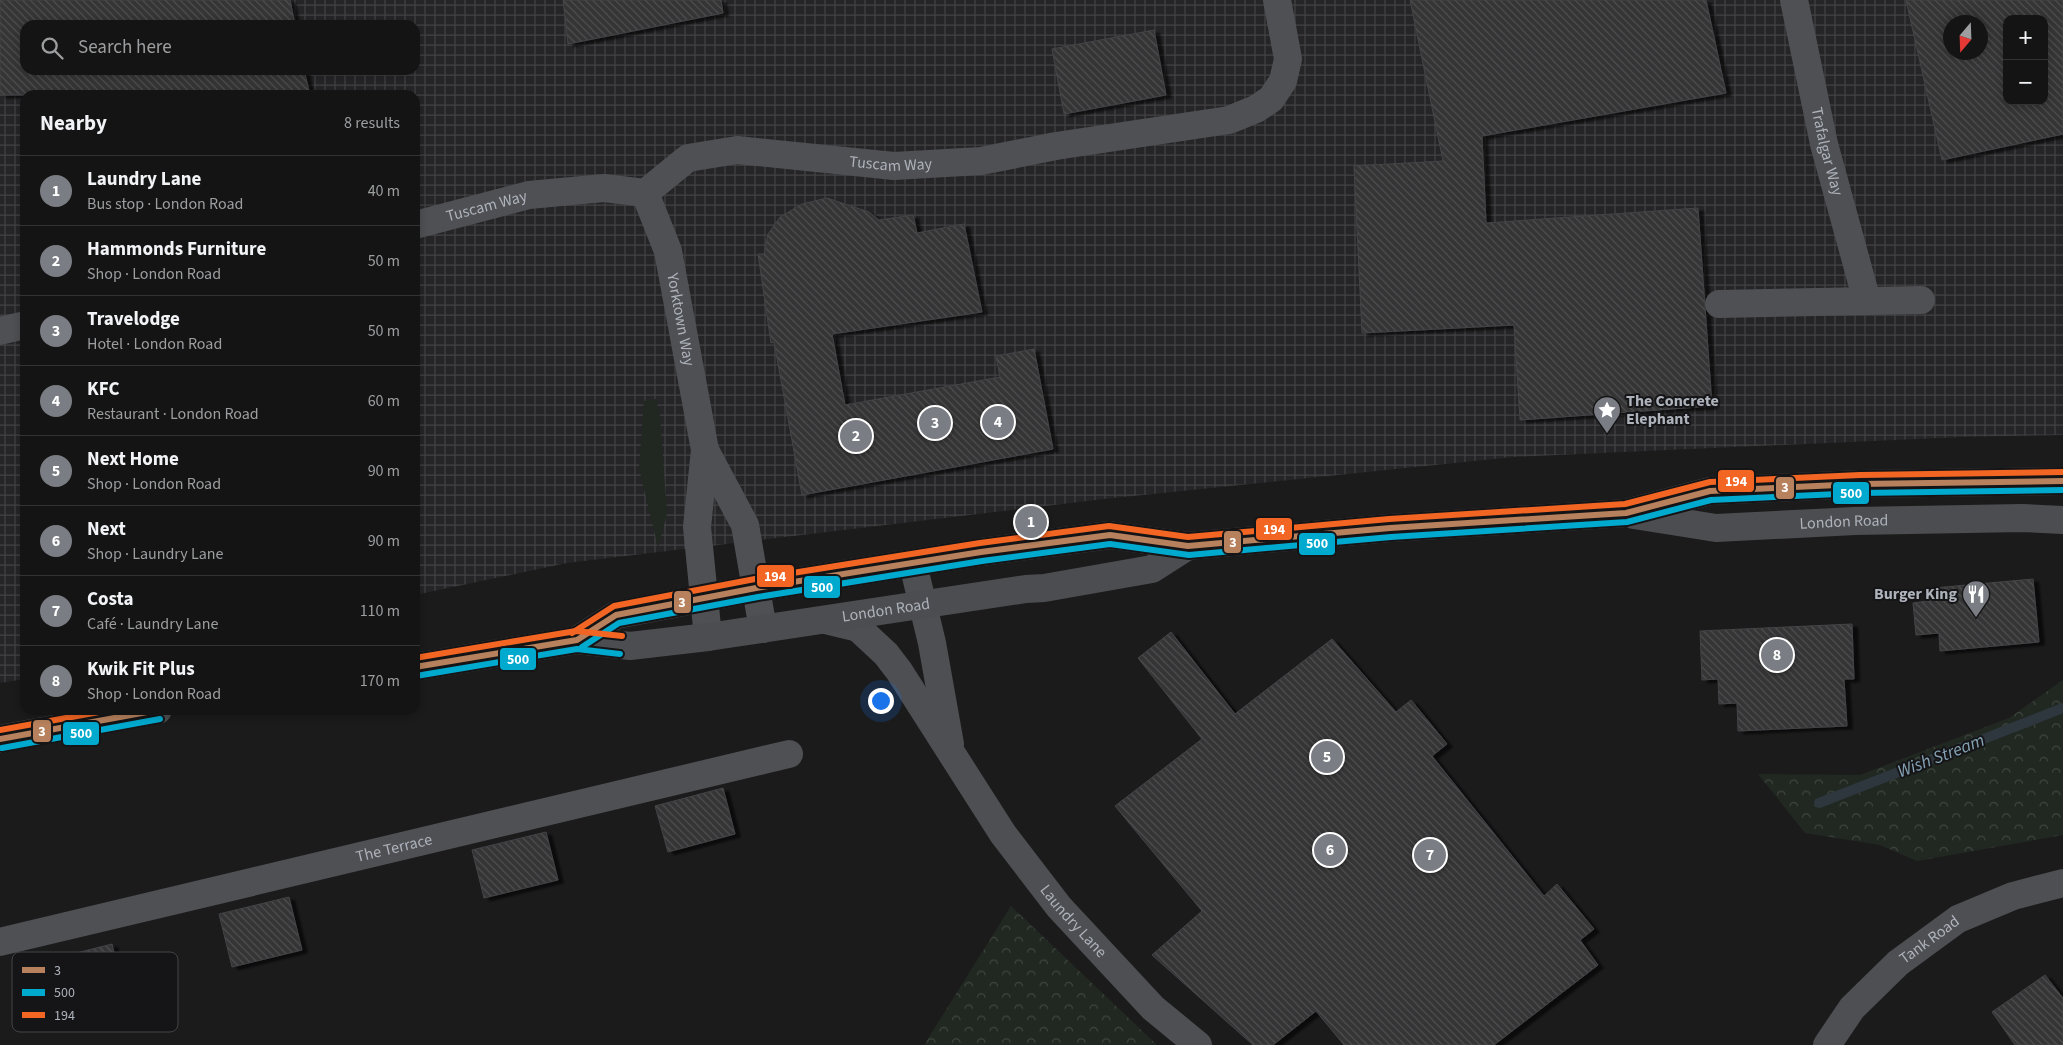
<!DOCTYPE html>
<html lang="en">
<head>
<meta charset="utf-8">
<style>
  :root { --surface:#141414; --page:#212122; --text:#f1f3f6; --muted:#9d9ea0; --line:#333334; --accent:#7a7d83 }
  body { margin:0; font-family:"Source Sans 3",sans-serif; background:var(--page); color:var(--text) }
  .controls { position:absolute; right:15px; top:15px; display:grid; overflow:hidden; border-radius:10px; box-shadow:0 2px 8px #0003 }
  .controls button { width:45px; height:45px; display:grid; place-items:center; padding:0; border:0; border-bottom:1px solid var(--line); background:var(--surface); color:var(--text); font:25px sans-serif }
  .compass { position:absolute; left:1943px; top:15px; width:45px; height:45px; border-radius:50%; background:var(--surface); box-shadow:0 2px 8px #0003; rotate:199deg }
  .you { position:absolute; left:880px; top:700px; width:18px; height:18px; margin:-12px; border:4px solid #fff; border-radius:50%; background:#1a73e8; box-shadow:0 0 0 8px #1a73e833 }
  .badge { display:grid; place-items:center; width:32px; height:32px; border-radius:50%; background:var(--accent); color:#fff; font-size:16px; font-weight:700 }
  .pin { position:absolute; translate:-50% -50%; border:2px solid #fff; box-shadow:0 1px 5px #0006 }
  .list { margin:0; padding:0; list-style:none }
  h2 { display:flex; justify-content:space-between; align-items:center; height:65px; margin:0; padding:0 20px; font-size:21px }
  h2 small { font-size:16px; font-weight:400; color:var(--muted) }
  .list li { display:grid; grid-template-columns:32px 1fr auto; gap:15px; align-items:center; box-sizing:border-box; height:70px; padding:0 20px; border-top:1px solid var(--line) }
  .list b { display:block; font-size:19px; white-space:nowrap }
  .list p { margin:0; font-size:16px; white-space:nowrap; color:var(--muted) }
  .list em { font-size:16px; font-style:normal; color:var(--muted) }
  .icon { flex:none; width:28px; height:28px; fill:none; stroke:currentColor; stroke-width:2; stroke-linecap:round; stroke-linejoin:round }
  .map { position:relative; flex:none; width:2063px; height:1045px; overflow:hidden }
  .search { position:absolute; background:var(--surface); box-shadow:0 2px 8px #0003; left:20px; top:20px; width:400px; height:55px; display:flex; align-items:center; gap:12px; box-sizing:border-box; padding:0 18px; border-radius:15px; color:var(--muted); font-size:19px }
  .panel { position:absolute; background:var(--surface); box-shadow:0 2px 8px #0003; left:20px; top:90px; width:400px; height:625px; border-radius:15px }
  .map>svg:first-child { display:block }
  .industrial { fill:url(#industrial-grid); fill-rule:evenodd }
  .grass { fill:#212821 }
  .forest { fill:url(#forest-crowns) }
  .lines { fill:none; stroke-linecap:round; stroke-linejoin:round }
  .stream { stroke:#2e373d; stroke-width:10 }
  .building { fill:url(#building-back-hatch); stroke:#434447; fill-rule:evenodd; filter:url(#shadow) }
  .street { stroke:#4f5054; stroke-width:28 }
  .secondary { stroke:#4e4f52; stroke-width:28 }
  .primary { stroke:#4c4d50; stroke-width:28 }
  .bus-1-casing { stroke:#151517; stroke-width:10 }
  .bus-2-casing { stroke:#151517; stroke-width:10 }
  .bus-3-casing { stroke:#151517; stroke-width:10 }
  .bus-1 { stroke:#b6815c; stroke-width:6 }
  .bus-2 { stroke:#00a9ce; stroke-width:6 }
  .bus-3 { stroke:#f26522; stroke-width:6 }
  .labels { text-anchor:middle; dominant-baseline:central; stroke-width:4; stroke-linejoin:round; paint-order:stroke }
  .street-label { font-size:16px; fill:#adb2bb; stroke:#151517 }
  .poi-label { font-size:16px; font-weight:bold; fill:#adb2bb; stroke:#151517; text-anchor:start }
  .water-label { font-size:18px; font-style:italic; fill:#85a3b4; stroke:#151517 }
  .key { fill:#151517; stroke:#434448; stroke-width:1 }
  .key-label { font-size:14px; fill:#adb2bb }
  .line-badge { stroke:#151517; stroke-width:2 }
  .badge-label { font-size:14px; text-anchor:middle; font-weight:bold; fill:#fff }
</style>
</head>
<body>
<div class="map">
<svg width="2063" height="1045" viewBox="0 0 2063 1045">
  <defs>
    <pattern id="industrial-grid" width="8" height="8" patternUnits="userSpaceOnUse" patternTransform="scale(1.25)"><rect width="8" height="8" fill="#252527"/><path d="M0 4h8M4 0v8" fill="none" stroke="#424244"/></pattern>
    <pattern id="forest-crowns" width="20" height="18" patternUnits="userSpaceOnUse" patternTransform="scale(1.25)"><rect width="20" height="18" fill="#212821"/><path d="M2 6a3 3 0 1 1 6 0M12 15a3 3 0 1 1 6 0" fill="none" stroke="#3f453f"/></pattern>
    <pattern id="building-back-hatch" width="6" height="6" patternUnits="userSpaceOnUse" patternTransform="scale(1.25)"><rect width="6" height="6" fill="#343435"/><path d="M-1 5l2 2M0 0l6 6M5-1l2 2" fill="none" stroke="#4f4f50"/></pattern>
    <filter id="shadow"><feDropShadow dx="5.5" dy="3" stdDeviation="1" flood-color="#0009"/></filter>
  </defs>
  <rect width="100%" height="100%" fill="#1b1b1b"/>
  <path class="industrial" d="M 0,0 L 2063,0 L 2063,435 L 1962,437 L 1513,457 L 1104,499 L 567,563 L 415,595 L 415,95 L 25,95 L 25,679 L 0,683 ZM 2007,19 L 2044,19 L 2044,101 L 2007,101 ZM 1950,22 L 1980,22 L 1980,52 L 1950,52 ZM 25,25 L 415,25 L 415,70 L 25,70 Z"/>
  <polygon class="grass" points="656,399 660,416 667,514 658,547 639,468 644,401"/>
  <g class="forest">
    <polygon points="2063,680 2063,835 1917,861 1880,845 1805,833 1758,774 1860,775 2009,718"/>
    <polygon points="1011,906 1157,1045 924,1045"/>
  </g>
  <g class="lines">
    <polyline class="stream" points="1819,803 2063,708"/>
  </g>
  <g class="building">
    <polygon points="0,0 290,0 295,25 25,25 25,70 304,70 310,95 0,95"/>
    <polygon points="563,0 721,0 723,13 568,44"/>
    <polygon points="1410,0 1706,0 1726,93 1482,136 1486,223 1698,208 1712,406 1520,420 1514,325 1362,333 1354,166 1443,161"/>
    <path d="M 1906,0 L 2063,0 L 2063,134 L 1942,160 ZM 2007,19 L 2044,19 L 2044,101 L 2007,101 ZM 1950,22 L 1980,22 L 1980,52 L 1950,52 Z"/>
    <polygon points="1154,30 1166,95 1064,114 1052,49"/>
    <polygon points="827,198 869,212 879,220 913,215 917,233 964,224 982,312 832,334 845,405 1000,377 996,356 1034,349 1053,449 802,495 774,342 771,343 758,254 764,254 768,234 780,217 802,204"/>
    <polygon points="2033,579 2039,642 1940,651 1939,633 1916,635 1913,603 1935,600 1934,588"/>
    <polygon points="1852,624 1854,679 1844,679 1847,726 1738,731 1737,703 1719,704 1718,679 1702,680 1700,631"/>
    <polygon points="1171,632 1235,714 1332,639 1396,712 1411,700 1447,744 1432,756 1544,896 1557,884 1594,929 1580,940 1598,965 1494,1045 1344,1045 1316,1011 1273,1045 1253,1045 1152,955 1202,911 1115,806 1202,739 1138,658"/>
    <polygon points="723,788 735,834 668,852 655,806"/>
    <polygon points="546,832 558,880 484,898 472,850"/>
    <polygon points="289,897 302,950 232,967 219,914"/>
    <polygon points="112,944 124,994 53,1012 41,962"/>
    <polygon points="2045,975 2063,998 2063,1045 2015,1045 1992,1012"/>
  </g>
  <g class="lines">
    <g class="street">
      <path id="s1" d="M 1794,0 L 1824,144 L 1867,301"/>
      <path id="s2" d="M 645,193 L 668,251 L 705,450 L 697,527 L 708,637"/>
      <path id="s3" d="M 415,225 L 529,195 L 604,188 L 645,193 L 688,158 L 737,150 L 894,166 L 981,161 L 1056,146 L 1229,120 L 1256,109 L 1271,99 L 1283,81 L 1288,59 L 1277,0"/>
      <polyline points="1719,304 1921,300"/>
      <polyline points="0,331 25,325"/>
      <polyline points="705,450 745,525 763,629"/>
      <path id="s4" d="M 0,942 L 789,754"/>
    </g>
    <g class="secondary">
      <polyline points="913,564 932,643 950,744"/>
      <path id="s5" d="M 825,620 L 858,628 L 886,654 L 899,671 L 1003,834 L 1059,907 L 1153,1008 L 1198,1045"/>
      <path id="s6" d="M 1827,1045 L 1852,1008 L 1898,963 L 1958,919 L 2013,896 L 2063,883"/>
    </g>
    <g class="primary">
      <path id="s7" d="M 1634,515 L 1716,528 L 1855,521 L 2022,518 L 2063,520"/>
      <polyline points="577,640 616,615 756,588 981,552 1110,535 1188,546 1390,528 1626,513 1710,491 1860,484 2063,481"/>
      <path id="s8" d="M 415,667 L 577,640 L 630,646 L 708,637 L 1026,589 L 1044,588 L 1152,569 L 1188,546"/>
      <polyline points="0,739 158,710"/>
    </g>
    <g class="bus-1-casing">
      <g id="bus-1">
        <polyline points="415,667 577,640 616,615 756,588 981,552 1110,535 1188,546 1390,528 1626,513 1710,491 1860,484 2063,481"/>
        <polyline points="0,739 158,710"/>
      </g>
    </g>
    <g class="bus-2-casing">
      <g id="bus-2">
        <polyline points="582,647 619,623 758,597 982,561 1110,544 1189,555 1391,537 1627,522 1711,500 1860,493 2063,490"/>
        <polyline points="416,676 577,649 620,654"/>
        <polyline points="2,748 160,719"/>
      </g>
    </g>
    <g class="bus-3-casing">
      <g id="bus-3">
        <polyline points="572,633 614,606 755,579 980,543 1109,526 1188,537 1389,519 1625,504 1710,482 1860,475 2063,472"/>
        <polyline points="415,658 576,631 622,636"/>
        <polyline points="0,730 110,710"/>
      </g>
    </g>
    <use href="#bus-1" class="bus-1"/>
    <use href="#bus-2" class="bus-2"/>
    <use href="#bus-3" class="bus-3"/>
  </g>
  <defs>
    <g id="sight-pin" transform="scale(1.4375)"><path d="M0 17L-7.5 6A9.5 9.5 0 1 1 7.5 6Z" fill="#7a7d83" stroke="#151517"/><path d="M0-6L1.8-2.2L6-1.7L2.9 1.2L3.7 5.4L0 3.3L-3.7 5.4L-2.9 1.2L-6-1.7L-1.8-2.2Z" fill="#fff"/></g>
    <g id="restaurant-pin" transform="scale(1.4375)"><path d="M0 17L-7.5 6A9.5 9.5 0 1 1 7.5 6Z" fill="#7a7d83" stroke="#151517"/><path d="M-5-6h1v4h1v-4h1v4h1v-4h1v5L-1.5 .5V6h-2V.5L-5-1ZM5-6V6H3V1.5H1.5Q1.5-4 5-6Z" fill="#fff"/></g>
  </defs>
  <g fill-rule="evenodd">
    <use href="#sight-pin" x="1607" y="410"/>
    <use href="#restaurant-pin" x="1976" y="594"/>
  </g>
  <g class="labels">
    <g class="street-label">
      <text stroke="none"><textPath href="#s1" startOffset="155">Trafalgar Way</textPath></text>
      <text stroke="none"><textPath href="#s3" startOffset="494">Tuscam Way</textPath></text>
      <text stroke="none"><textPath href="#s3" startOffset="74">Tuscam Way</textPath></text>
      <text stroke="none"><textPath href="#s2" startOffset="132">Yorktown Way</textPath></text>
      <text stroke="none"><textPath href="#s7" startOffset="211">London Road</textPath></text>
      <text stroke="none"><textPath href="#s8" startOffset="476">London Road</textPath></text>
      <text stroke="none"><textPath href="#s4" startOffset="405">The Terrace</textPath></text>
      <text stroke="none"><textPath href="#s5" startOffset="399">Laundry Lane</textPath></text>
      <text stroke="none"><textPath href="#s6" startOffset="148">Tank Road</textPath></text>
    </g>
    <g class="poi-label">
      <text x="1626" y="401">The Concrete<tspan x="1626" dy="18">Elephant</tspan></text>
      <text x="1957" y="594" text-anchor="end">Burger King</text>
    </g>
    <g class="water-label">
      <text transform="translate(1941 756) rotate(-21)">Wish Stream</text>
    </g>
  </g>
  <rect x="12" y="952" width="166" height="80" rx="8" class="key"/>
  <rect x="22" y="967" width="23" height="6" fill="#b6815c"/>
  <rect x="22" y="989" width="23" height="7" fill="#00a9ce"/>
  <rect x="22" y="1012" width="23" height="6" fill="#f26522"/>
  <g class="key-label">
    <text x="54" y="975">3</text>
    <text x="54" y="997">500</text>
    <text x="54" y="1020">194</text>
  </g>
  <g class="line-badge">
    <rect x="1717" y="469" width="38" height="24" rx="5" fill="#f26522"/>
    <rect x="1775" y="476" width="20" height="24" rx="5" fill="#b6815c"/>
    <rect x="1832" y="481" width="38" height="24" rx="5" fill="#00a9ce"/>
    <rect x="1255" y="517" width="38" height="24" rx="5" fill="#f26522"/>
    <rect x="1223" y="530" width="19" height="24" rx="5" fill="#b6815c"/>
    <rect x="1298" y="532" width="38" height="24" rx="5" fill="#00a9ce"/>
    <rect x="756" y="564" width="39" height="24" rx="5" fill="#f26522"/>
    <rect x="803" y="575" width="38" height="24" rx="5" fill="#00a9ce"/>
    <rect x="673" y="590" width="19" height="24" rx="5" fill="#b6815c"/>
    <rect x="499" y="647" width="38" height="24" rx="5" fill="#00a9ce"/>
    <rect x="32" y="719" width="20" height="24" rx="5" fill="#b6815c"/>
    <rect x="62" y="721" width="38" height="25" rx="5" fill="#00a9ce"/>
  </g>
  <g class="badge-label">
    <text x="1736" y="486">194</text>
    <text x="1785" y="492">3</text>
    <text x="1851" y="498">500</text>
    <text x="1274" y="534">194</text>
    <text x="1233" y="547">3</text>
    <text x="1317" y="548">500</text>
    <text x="775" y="581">194</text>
    <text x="822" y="592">500</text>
    <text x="682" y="607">3</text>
    <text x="518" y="664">500</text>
    <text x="42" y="736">3</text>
    <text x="81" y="738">500</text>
  </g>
</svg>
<div class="controls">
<button>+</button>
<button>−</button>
</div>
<svg class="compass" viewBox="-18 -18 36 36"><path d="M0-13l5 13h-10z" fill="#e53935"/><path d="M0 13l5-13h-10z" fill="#9d9ea0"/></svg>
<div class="you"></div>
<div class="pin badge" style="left:1031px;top:522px">1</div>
<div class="pin badge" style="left:856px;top:436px">2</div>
<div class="pin badge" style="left:935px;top:423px">3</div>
<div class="pin badge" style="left:998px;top:422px">4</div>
<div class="pin badge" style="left:1327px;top:757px">5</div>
<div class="pin badge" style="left:1330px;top:850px">6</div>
<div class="pin badge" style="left:1430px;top:855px">7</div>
<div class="pin badge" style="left:1777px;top:655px">8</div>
<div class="search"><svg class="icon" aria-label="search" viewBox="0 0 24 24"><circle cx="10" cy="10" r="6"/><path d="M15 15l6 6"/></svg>Search here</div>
<section class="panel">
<h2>Nearby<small>8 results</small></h2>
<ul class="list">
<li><span class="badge">1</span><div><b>Laundry Lane</b><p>Bus stop · London Road</p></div><em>40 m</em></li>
<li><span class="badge">2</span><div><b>Hammonds Furniture</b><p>Shop · London Road</p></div><em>50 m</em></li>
<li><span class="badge">3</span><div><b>Travelodge</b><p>Hotel · London Road</p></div><em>50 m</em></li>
<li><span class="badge">4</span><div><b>KFC</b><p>Restaurant · London Road</p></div><em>60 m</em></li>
<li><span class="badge">5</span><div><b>Next Home</b><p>Shop · London Road</p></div><em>90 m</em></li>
<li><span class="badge">6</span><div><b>Next</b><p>Shop · Laundry Lane</p></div><em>90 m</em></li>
<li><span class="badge">7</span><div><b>Costa</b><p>Café · Laundry Lane</p></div><em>110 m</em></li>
<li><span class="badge">8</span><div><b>Kwik Fit Plus</b><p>Shop · London Road</p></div><em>170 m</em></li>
</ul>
</section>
</div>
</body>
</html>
